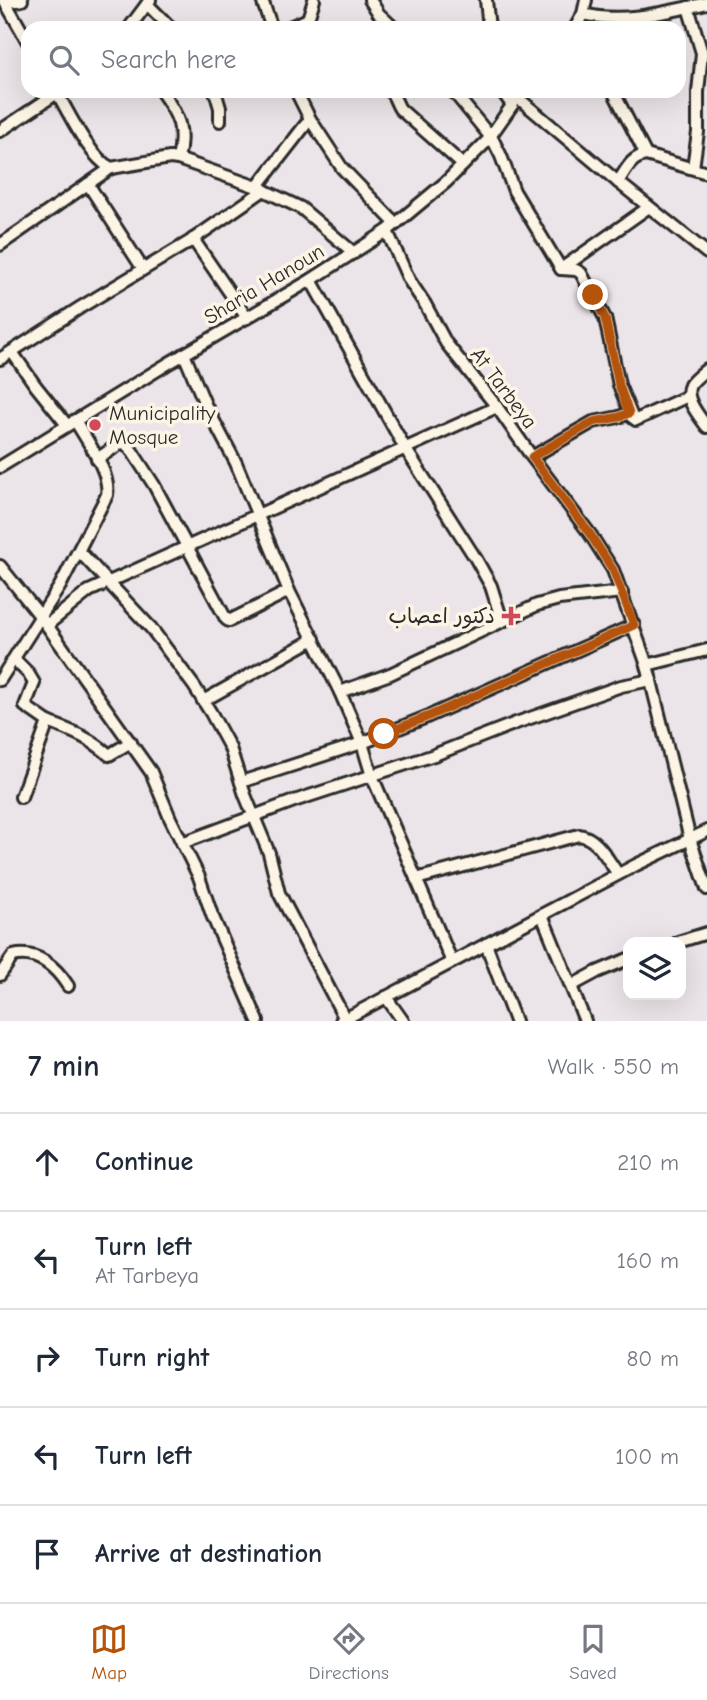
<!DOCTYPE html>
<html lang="en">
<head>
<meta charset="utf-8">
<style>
  :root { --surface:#fff; --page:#f6f6f7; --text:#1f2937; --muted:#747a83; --line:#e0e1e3; --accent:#b45309 }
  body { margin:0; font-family:"Comic Neue","Playpen Sans Arabic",sans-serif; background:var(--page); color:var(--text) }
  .controls { position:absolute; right:21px; bottom:21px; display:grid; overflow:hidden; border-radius:14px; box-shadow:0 7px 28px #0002 }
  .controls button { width:63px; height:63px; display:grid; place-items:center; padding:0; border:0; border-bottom:2px solid var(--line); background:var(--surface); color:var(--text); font:35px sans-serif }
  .stop { position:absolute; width:21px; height:21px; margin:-16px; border:5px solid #b45309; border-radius:50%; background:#fff }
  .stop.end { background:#b45309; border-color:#fff; box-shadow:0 2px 7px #0008 }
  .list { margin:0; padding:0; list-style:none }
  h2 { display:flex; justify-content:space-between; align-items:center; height:91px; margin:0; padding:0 28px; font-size:30px }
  h2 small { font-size:23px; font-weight:400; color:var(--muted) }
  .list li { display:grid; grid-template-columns:46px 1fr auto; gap:21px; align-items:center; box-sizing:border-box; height:98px; padding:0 28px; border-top:2px solid var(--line) }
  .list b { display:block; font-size:26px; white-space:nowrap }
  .list p { margin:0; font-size:23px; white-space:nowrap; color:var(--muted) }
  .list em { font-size:23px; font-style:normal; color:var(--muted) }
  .icon { flex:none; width:38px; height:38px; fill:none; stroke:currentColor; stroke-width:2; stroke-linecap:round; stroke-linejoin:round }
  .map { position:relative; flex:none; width:707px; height:1021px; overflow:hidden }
  .search { position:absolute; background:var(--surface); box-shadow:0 7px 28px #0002; left:21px; right:21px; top:21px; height:77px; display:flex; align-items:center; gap:18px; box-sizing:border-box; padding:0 24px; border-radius:21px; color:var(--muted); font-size:26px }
  .sheet { height:581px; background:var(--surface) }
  nav { display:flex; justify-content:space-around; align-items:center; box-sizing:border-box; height:98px; border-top:2px solid var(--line); background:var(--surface); font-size:19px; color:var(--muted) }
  nav a { display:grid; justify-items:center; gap:4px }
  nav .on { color:var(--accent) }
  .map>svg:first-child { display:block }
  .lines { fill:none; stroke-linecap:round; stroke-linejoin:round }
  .minor-casing { stroke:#2b2b2b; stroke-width:16 }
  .minor { stroke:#fcf5e5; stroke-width:10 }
  .route { stroke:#b45309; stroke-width:9 }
  .poi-dot { fill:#d1495b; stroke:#fcf5e5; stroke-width:2.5 }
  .labels { text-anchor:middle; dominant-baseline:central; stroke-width:7; stroke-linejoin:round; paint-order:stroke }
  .street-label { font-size:21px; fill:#2b2b2b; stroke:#fcf5e5 }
  .poi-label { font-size:21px; fill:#2b2b2b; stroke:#fcf5e5; text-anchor:start }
</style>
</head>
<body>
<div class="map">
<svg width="707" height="1021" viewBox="0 0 707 1021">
  <rect width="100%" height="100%" fill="#ebe4e8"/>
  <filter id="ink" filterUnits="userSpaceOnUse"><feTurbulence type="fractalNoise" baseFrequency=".0143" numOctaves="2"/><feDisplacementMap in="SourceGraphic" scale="14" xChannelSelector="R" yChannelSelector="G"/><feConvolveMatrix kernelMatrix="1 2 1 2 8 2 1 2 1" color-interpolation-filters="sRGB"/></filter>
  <g filter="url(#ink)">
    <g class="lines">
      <g class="minor-casing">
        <g id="minor">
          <polyline points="4,0 28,42"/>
          <polyline points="9,0 17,1 22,0"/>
          <polyline points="262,0 272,28"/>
          <polyline points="370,0 379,14 394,28"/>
          <polyline points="486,0 489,28"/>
          <polyline points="147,4 171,28"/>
          <polyline points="688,7 702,53 698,92 698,132 693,168"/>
          <path d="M 583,14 C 624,24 666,12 707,3"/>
          <polyline points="129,28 150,0"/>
          <polyline points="287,28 308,19"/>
          <polyline points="311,28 308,19 314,0"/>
          <polyline points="575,28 583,14 586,0"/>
          <path d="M 56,91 C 69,113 89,157 111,168 L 170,158 L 178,159 L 257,187 L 301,208 L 354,253"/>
          <path d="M 161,91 C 179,116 185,129 178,159"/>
          <polyline points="215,91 220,108 220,121"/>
          <polyline points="296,91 310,119 342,168 396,224"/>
          <path d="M 390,91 C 395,96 396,103 400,109 L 463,165"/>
          <polyline points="453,91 493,140 501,156 514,191 561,269 576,270 581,273 605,318 619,385 632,417 636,420 688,396"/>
          <polyline points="502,91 512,105"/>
          <polyline points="613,91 646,155"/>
          <polyline points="517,97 618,182 707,253"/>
          <polyline points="0,131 60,91"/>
          <path d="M 618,182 C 626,170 631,157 646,155 L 707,173"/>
          <polyline points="88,184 143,269"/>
          <polyline points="257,187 310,119"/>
          <polyline points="387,231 409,280 425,304 446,343 497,407 532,457 590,534 613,570 647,665 690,839 707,889"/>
          <polyline points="193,239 247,318"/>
          <polyline points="0,245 111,168"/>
          <polyline points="561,269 649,207"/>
          <polyline points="311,280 405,448 476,559 491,586 502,621"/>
          <polyline points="12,352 35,385 67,425"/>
          <polyline points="184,354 205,404 236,463 289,591 340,692 362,743 372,776 452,962"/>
          <polyline points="0,359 81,307 189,242 264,190"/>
          <path d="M 707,369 C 701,374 694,379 690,385 C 683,398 700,417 707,427"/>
          <polyline points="532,457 593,422 619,417 629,413"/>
          <polyline points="97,459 121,443 125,443 132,451 154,485 226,619 229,621 289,591"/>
          <polyline points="0,467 169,363 311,280 387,231 446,182 487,141 522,91"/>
          <polyline points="79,551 151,628 194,686 211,713 230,748 245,795 269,853 279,893 345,1019"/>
          <polyline points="0,566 41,617 151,772 170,818 199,877 212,915 258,1021"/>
          <polyline points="47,625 89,591 497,407"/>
          <polyline points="14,659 28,673 34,683 25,706 48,722 21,797"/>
          <polyline points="647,665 707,650"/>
          <path d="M 0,680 L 60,586 L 107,495 C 111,472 86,440 75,420"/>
          <polyline points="340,692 390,674 537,605 559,599 622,592"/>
          <polyline points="203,701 314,639"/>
          <path d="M 48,722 C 71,731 91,738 109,755 L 131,742"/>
          <polyline points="241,782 362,743 429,716 634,625"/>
          <polyline points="182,843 294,801 434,755 516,723 621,686 651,680"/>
          <path d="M 416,879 L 579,835 C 598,838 607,859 618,874"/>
          <polyline points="542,915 585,1021"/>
          <polyline points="678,942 707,933"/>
          <polyline points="486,944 515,1021"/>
          <path d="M 0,975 L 13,956 C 37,950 56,967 68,986"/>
          <polyline points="571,986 597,972 628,959"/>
          <polyline points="386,997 403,1021"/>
          <polyline points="341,1021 636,865 707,831"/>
        </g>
      </g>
      <use href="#minor" class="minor"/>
    </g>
  </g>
  <g class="lines" filter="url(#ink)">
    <polyline class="route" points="384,734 429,716 634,625 613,570 590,534 532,457 593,422 619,417 629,413 619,385 605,318 593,295"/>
  </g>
  <g class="poi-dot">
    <circle cx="95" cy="425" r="7"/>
    <path d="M507.5 605.5h7v7h7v7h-7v7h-7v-7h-7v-7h7z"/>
  </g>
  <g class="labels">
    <g class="street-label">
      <text transform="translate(264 284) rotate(-31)">Sharia Hanoun</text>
      <text transform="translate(504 388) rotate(53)">At Tarbeya</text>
    </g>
    <g class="poi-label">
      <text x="109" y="413">Municipality<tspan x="109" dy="24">Mosque</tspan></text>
      <text x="495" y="616" text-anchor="end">دكتور اعصاب</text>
    </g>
  </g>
</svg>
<div class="controls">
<button><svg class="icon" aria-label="layers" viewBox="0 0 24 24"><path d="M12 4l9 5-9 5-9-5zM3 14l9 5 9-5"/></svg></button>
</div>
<div class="stop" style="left:384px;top:734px"></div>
<div class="stop end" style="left:593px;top:295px"></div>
<div class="search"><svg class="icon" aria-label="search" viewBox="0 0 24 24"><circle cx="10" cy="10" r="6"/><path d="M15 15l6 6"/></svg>Search here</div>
</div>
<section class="sheet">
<h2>7 min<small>Walk · 550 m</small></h2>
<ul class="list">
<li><svg class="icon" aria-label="ahead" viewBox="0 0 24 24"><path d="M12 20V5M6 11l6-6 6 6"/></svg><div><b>Continue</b></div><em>210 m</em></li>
<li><svg class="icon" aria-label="left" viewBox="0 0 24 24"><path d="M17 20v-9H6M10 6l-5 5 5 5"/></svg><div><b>Turn left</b><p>At Tarbeya</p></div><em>160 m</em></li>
<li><svg class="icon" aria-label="right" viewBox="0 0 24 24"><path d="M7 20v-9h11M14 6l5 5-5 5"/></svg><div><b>Turn right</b></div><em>80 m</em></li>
<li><svg class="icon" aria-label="left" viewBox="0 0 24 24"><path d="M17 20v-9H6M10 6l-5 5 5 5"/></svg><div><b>Turn left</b></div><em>100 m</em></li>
<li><svg class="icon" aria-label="arrive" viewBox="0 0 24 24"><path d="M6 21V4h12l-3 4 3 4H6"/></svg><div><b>Arrive at destination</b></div></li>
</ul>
</section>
<nav>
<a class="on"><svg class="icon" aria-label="map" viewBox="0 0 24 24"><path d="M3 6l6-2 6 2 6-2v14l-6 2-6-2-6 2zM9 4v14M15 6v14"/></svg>Map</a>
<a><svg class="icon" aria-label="directions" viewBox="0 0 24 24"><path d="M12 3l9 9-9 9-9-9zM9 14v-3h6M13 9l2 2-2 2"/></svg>Directions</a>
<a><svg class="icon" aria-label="saved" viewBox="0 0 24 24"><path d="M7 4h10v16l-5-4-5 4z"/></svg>Saved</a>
</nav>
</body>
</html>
